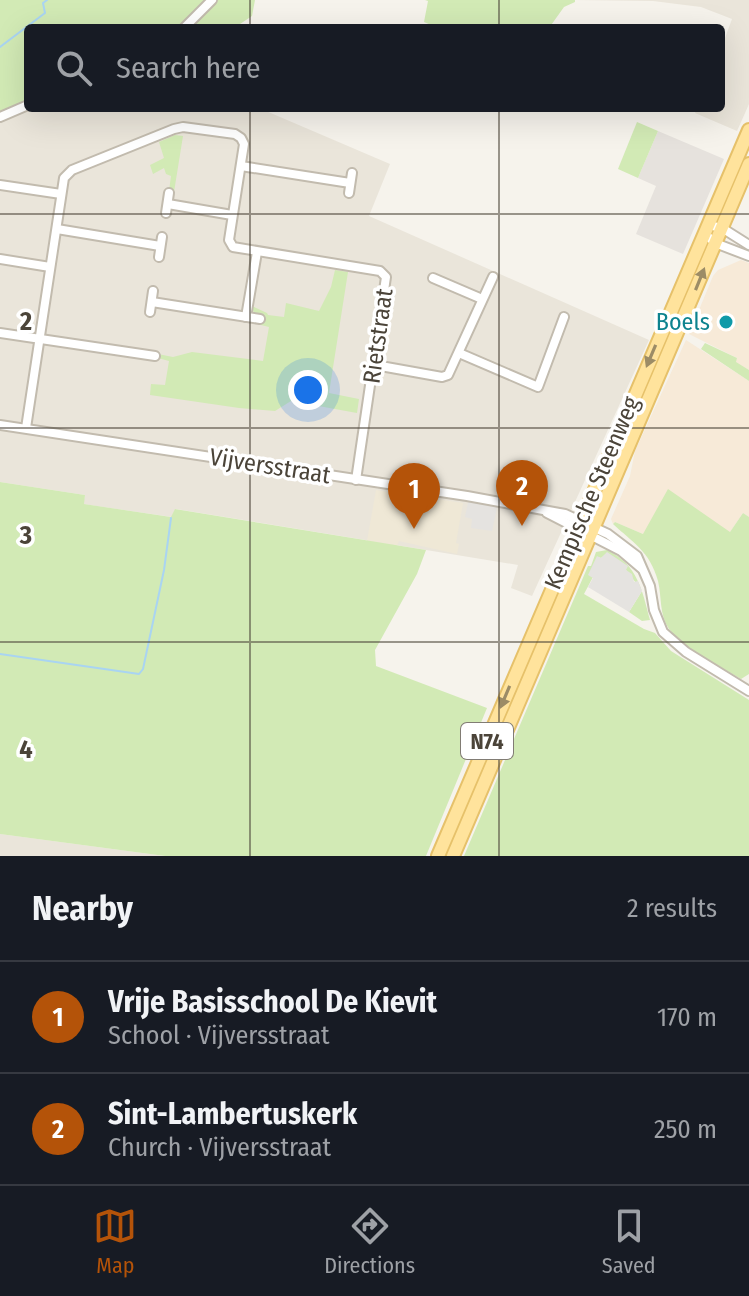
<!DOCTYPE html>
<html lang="en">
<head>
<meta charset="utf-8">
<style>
  :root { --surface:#171b24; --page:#20242c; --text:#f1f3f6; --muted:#9ea1a6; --line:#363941; --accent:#b45309 }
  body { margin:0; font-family:"Fira Sans Condensed",sans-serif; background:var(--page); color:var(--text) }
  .you { position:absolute; left:308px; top:390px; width:28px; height:28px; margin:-20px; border:6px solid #fff; border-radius:50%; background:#1a73e8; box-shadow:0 0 0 12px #1a73e833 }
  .badge { display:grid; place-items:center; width:52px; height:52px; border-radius:50%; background:var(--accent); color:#fff; font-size:26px; font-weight:700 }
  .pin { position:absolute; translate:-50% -66px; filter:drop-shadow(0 2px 4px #0008) }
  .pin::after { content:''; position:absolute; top:42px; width:28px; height:24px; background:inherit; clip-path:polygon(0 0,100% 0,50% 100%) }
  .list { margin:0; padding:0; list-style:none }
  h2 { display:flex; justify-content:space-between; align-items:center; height:104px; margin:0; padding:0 32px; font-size:34px }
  h2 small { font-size:26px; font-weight:400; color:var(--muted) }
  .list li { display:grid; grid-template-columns:52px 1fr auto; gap:24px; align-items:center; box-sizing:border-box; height:112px; padding:0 32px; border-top:2px solid var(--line) }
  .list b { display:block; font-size:30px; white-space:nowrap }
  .list p { margin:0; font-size:26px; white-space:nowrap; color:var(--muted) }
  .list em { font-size:26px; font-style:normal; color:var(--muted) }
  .icon { flex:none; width:44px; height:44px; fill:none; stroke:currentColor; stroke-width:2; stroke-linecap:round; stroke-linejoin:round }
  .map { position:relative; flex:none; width:749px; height:856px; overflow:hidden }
  .search { position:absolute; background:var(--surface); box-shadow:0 8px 32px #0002; left:24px; right:24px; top:24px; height:88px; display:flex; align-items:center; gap:20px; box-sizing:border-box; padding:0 28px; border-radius:8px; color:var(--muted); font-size:30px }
  .sheet { height:328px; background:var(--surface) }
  nav { display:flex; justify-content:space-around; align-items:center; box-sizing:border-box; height:112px; border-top:2px solid var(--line); background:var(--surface); font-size:22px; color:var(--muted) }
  nav a { display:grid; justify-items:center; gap:4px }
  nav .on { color:var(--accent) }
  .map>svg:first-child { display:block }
  .residential { fill:#eae5da }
  .commercial { fill:#f7ead8 }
  .industrial { fill:#e6e2dd }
  .education { fill:#efe8d6 }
  .green { fill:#d2eab5 }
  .parking { fill:#e5e3e0 }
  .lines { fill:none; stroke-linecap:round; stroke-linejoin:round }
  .stream { stroke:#a9d4f2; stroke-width:2 }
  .street-casing { stroke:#c2bbae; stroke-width:12 }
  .primary-casing { stroke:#e6c16a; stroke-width:16 }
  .street { stroke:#fff; stroke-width:8 }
  .primary { stroke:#ffe39c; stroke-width:12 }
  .oneway { fill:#9c8c66 }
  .grid { fill:none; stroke:#4b4439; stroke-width:2; stroke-opacity:0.55 }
  .culture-dot { fill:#0f9aa8; stroke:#fff; stroke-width:3 }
  .labels { text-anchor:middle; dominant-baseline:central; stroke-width:7; stroke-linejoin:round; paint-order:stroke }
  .shield { fill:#fff; stroke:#817c74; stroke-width:2 }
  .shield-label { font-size:22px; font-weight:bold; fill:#4b4439 }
  .culture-label { font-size:24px; fill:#0d838f; stroke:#fff; text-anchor:end }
  .street-label { font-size:24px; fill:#4b4439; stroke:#fff }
  .grid-label { font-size:26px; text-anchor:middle; font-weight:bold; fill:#4b4439; stroke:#fff; stroke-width:7; stroke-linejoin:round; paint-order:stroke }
</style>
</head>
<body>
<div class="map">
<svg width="749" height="856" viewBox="0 0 749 856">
  <rect width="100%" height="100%" fill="#f6f3ec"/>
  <g class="residential">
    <polygon points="575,0 749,0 749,104 737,131 695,113 697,108 721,108 721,49 732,19 701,7 653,1"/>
    <polygon points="34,108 259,108 390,164 369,216 649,340 532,596 511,588 518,565 176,509 172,517 83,504 85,495 0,482 0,122"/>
    <polygon points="0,834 165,856 0,856"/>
  </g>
  <g class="commercial">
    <polygon points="741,260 749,263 749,370 735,362 737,358 689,334 713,276 718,270"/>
    <polygon points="686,340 749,381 749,517 743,513 730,532 643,534 615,522 613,524 611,519 630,476 635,451"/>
  </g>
  <polygon class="industrial" points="658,131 724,159 683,254 636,234 656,186 638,178"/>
  <polygon class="education" points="376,490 463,503 456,543 459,544 457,554 399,541 397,546 367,541"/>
  <g class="green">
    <polygon points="0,0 207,0 180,28 28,28 28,100 0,112"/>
    <polygon points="216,0 255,0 252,16 234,28 189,28"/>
    <polygon points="425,0 575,0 575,2 564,7 549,28 438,28 424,22 428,1"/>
    <polygon points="637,122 658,131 638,178 618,169"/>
    <polygon points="175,135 183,136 174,192 169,191 171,176 166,174 164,168 153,174 150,165 164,158 159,142"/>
    <polygon points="335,270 348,272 329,393 359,399 357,413 291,401 275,411 239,408 150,395 151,384 165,385 169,361 158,358 158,354 173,357 192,352 263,361 269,327 257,324 263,323 264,317 254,314 252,306 267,313 268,315 284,317 286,303 319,311 331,287"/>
    <polygon points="705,343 737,358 736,362 749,370 749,381 701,349"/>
    <polygon points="0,482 85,495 84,504 171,517 175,509 426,550 417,574 375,650 376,666 487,708 426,856 165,856 0,834"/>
    <path d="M 668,489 L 730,532 L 743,513 L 749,517 L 749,674 L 741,679 C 720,666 683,648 669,629 C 659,614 662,598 658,581 C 650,551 632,542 613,524 L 615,522 L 643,534 Z"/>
    <path d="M 607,550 C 638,565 642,590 650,620 L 642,621 L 629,612 L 642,591 L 626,570 L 607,553 L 601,558 L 598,557 L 593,577 L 584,594 L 644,629 L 655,633 L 671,651 L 749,700 L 749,856 L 464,856 L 588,566 L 591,566 L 596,552 Z"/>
  </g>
  <g class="parking">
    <polygon points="469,498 498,503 492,531 471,528 472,519 465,517"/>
    <polygon points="607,552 628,566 626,570 632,574 634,582 638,581 642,591 629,612 588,587 593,578 588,575 597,556 601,558"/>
  </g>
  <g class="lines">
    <g class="stream">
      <polyline points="0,47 45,13 43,3 47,0"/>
      <polyline points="0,654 139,674 143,669 164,570 171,518"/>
    </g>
    <g class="street-casing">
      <g id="street">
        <polyline points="184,28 212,0"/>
        <polyline points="0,117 28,105"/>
        <polyline points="241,166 350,183"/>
        <polyline points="0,185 61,194"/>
        <polyline points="349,193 352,173"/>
        <polyline points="168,204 232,215"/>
        <polyline points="166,213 169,193"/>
        <polyline points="708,225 722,228 749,245"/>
        <polyline points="57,229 160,246"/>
        <polyline points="704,233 715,243 749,256"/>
        <polyline points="159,257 162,237"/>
        <polyline points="0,259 50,267"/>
        <polyline points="433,278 482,299"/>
        <polyline points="152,302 260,319"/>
        <polyline points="150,312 153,291"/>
        <polyline points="246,317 257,252"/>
        <polyline points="0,333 155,356"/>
        <polyline points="459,353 538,387 564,317"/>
        <polyline points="375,365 442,377 448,375 493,277"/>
        <polyline points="0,425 467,496 565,514 608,534 637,556 650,586 654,610 663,632 686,652 749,691"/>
        <polyline points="26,428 64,178 72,170 174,129 183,127 235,134 241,138 244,144 229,240 233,247 380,271 386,277 356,480"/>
        <polyline points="547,513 621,551 641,568"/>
      </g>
    </g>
    <g class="primary-casing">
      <g id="primary">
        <polyline points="438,856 749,130"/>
        <polyline points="453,856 749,164"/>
      </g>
    </g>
    <use href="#street" class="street"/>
    <use href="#primary" class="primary"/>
  </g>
  <defs><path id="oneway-solid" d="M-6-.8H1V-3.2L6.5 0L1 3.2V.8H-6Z" transform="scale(2)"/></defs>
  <g class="oneway">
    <use href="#oneway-solid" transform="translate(700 279) rotate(-68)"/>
    <use href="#oneway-solid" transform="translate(651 356) rotate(113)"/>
    <use href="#oneway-solid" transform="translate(505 697) rotate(113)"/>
  </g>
  <path class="grid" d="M 250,0 L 250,28M 499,0 L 499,28M 250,108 L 250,856M 499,108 L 499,856M 0,214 L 749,214M 0,428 L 749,428M 0,642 L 749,642"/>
  <circle class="culture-dot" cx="726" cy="322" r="8"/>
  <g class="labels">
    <rect class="shield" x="461" y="723" width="52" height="36" rx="6"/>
    <g class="shield-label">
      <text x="487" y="741">N74</text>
    </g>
    <g class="culture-label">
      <text x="710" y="322">Boels</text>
    </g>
    <g class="street-label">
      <text transform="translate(378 336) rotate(-82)">Rietstraat</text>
      <text transform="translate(270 466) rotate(9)">Vijversstraat</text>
      <text transform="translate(592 493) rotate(-67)">Kempische Steenweg</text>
    </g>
  </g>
  <g class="grid-label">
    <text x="26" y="330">2</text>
    <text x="26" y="544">3</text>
    <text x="26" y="758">4</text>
  </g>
</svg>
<div class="you"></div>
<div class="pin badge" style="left:414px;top:529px">1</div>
<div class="pin badge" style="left:522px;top:526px">2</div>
<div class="search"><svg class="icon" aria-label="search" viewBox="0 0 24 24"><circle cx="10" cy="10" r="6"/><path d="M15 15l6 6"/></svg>Search here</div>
</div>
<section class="sheet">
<h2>Nearby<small>2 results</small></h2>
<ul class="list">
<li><span class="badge">1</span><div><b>Vrije Basisschool De Kievit</b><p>School · Vijversstraat</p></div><em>170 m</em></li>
<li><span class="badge">2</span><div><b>Sint-Lambertuskerk</b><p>Church · Vijversstraat</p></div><em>250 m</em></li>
</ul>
</section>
<nav>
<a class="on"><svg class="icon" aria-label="map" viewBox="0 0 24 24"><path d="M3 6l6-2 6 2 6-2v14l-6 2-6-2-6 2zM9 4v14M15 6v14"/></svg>Map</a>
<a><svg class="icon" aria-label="directions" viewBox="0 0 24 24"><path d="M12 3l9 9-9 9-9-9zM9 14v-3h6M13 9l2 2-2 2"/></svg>Directions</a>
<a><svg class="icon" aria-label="saved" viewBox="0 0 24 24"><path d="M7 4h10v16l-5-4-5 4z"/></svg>Saved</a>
</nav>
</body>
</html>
